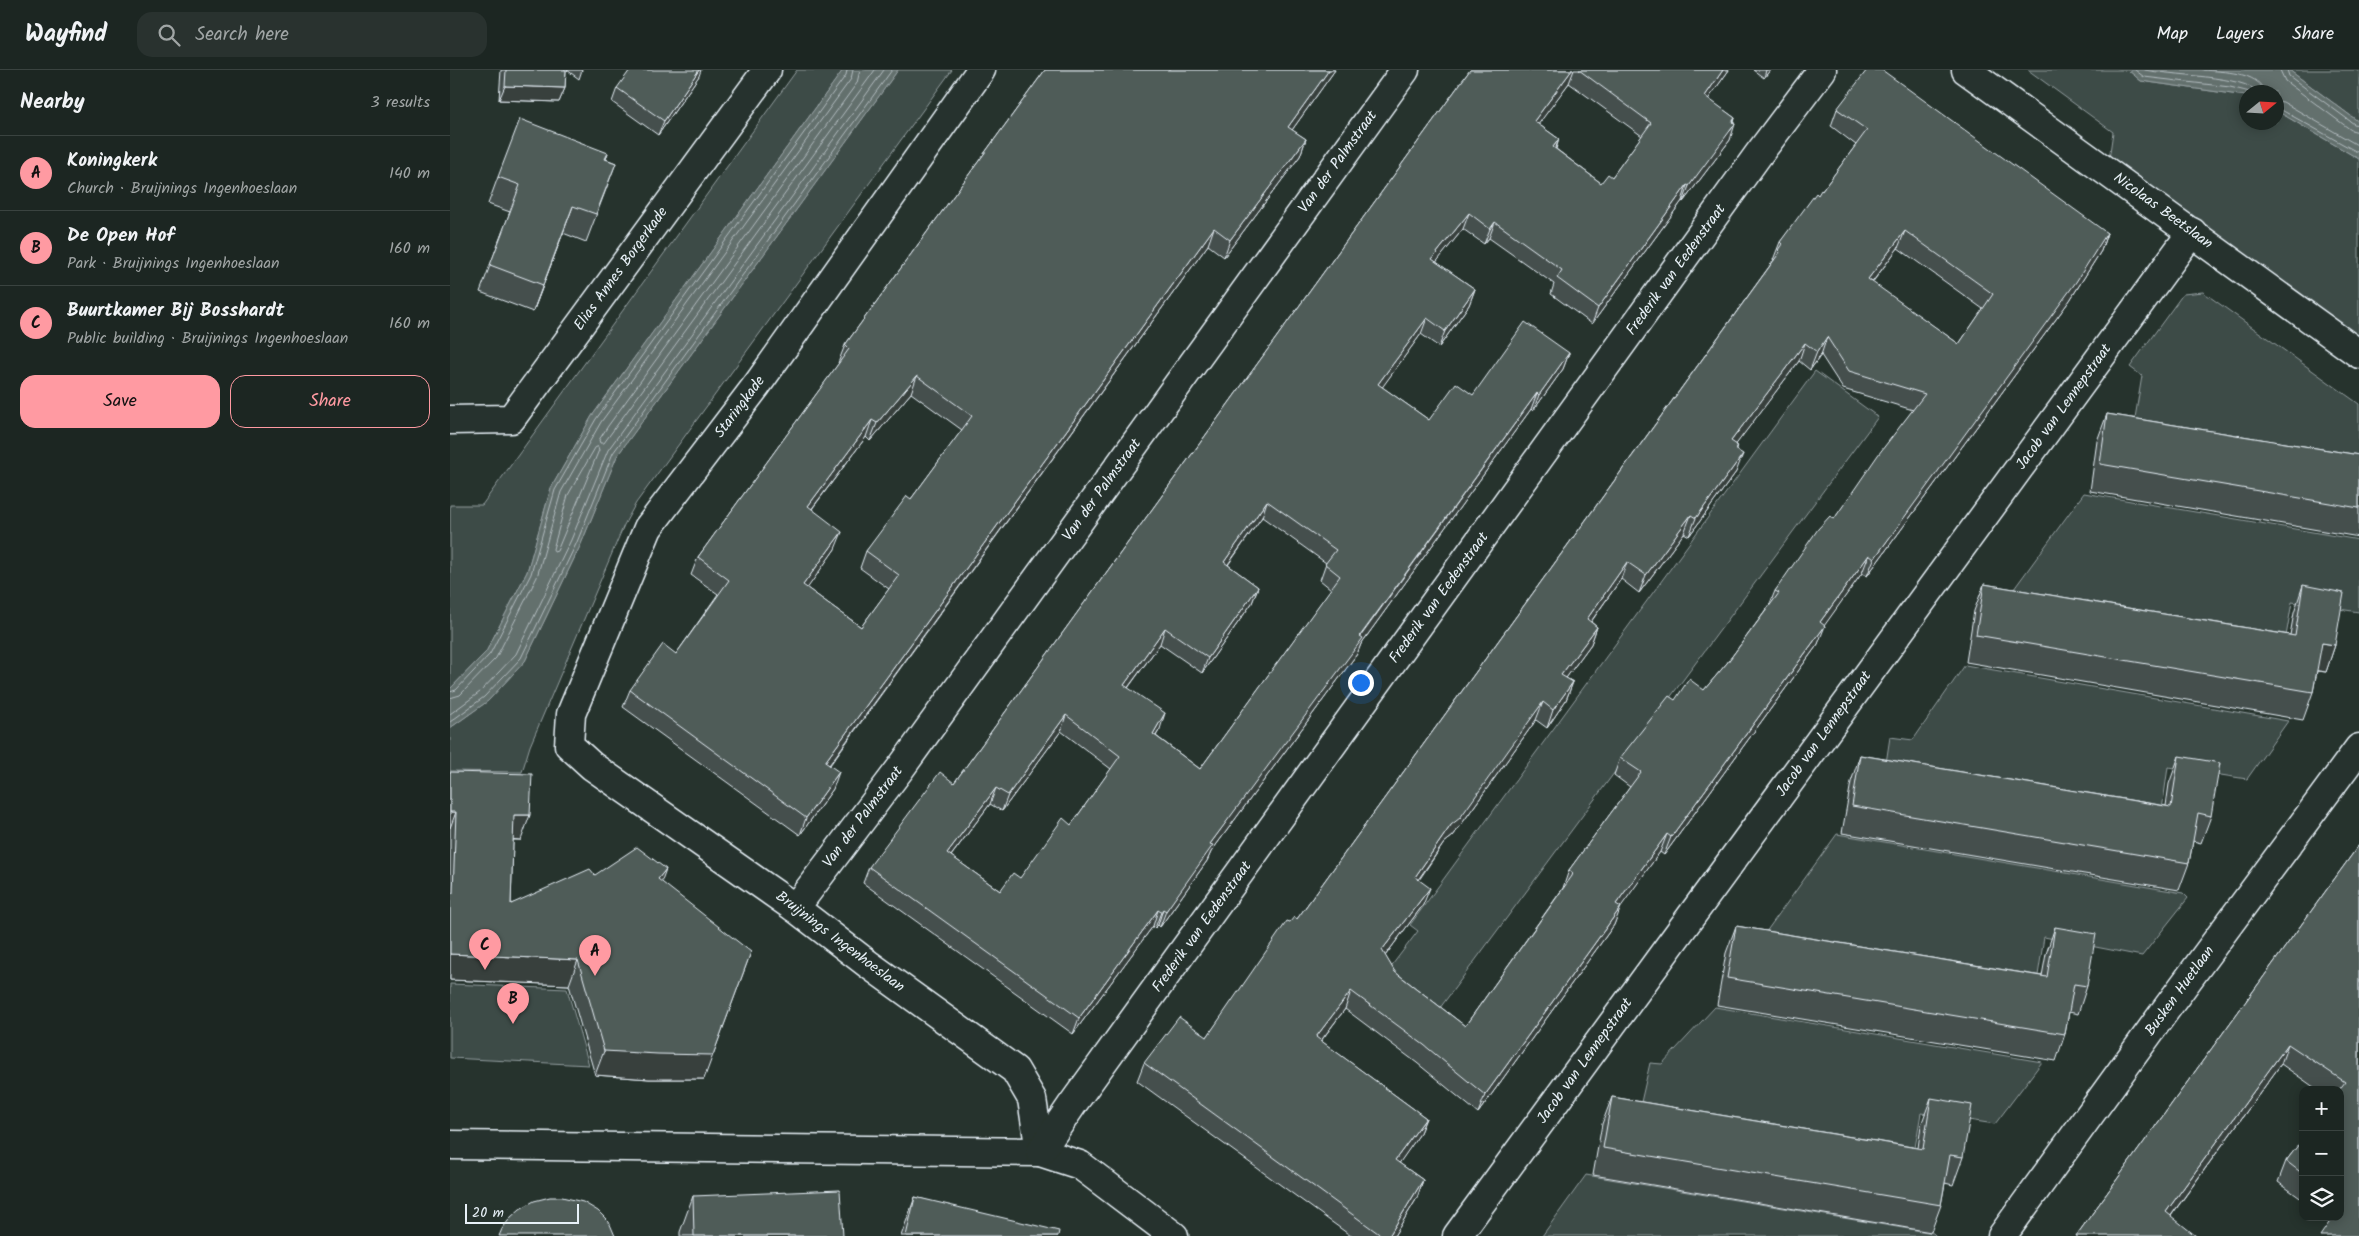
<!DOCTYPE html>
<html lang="en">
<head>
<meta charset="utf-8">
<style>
  :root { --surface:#1c2622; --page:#29322f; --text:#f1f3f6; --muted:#a0a5a5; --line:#3a4340; --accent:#ff9aa2 }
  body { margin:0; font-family:Kalam,sans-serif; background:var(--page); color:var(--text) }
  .controls { position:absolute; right:15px; bottom:15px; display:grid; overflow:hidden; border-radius:10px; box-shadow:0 2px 12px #0003 }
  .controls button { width:45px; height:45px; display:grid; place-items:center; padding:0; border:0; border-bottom:1px solid var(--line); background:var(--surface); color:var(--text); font:25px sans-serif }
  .compass { position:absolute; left:1789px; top:15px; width:45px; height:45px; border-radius:50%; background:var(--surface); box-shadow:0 2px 12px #0003; rotate:72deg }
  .scale { position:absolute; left:15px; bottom:12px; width:114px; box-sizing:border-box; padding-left:5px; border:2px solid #e8f1f8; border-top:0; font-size:14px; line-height:18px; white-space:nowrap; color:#e8f1f8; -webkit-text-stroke:4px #26332d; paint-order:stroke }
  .you { position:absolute; left:910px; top:612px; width:18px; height:18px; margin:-12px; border:4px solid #fff; border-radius:50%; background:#1a73e8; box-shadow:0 0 0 8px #1a73e833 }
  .badge { display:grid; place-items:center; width:32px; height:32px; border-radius:50%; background:var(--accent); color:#111; font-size:16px; font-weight:700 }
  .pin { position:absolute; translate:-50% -41px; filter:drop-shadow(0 1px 2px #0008) }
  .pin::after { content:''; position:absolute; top:26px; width:18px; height:15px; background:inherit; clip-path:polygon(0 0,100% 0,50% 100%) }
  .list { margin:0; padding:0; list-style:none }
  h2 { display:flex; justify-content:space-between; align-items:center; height:65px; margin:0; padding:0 20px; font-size:21px }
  h2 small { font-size:16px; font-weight:400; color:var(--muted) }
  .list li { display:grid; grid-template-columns:32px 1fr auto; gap:15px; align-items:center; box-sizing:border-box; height:75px; padding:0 20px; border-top:1px solid var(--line) }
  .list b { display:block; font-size:19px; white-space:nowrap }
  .list p { margin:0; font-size:16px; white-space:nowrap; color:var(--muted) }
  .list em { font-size:16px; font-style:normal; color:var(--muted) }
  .actions { display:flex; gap:10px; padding:15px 20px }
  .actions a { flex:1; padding:11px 0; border:1px solid var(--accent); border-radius:15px; text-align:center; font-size:18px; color:var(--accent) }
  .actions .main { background:var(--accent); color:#111 }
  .icon { flex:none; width:28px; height:28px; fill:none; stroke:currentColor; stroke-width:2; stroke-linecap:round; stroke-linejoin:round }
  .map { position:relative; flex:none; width:1909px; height:1166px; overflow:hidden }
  header { display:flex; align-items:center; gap:30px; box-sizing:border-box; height:70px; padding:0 25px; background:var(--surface); border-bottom:1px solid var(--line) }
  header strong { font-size:24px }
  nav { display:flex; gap:28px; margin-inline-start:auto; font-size:18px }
  .search { width:350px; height:45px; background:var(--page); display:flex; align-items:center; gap:12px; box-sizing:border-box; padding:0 18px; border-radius:15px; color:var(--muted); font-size:19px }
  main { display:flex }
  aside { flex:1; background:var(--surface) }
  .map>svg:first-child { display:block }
  .green { fill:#3e4b47; stroke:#939ea0 }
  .water { fill:#636f6d; stroke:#98a3a5 }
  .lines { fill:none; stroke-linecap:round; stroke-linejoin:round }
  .shore { stroke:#b3bdc0; stroke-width:1 }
  .minor-casing { stroke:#e8f1f8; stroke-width:31 }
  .minor { stroke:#26332d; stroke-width:28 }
  .wall { fill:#454f4d; stroke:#e8f1f8; fill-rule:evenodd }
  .shaded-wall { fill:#38403e; stroke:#e8f1f8 }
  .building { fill:#505c59; stroke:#e8f1f8; fill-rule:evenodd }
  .labels { text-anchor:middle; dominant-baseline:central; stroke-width:4.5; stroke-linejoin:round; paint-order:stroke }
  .street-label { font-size:15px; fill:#e8f1f8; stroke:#26332d }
</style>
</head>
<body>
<header>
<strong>Wayfind</strong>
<div class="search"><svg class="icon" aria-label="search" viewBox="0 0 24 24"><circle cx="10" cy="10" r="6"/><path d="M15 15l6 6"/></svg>Search here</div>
<nav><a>Map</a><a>Layers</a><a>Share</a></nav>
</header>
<main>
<aside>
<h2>Nearby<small>3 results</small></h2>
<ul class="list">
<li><span class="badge">A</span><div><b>Koningkerk</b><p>Church · Bruijnings Ingenhoeslaan</p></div><em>140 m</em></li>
<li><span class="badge">B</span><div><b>De Open Hof</b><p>Park · Bruijnings Ingenhoeslaan</p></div><em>160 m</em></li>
<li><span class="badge">C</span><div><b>Buurtkamer Bij Bosshardt</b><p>Public building · Bruijnings Ingenhoeslaan</p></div><em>160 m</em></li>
</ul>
<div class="actions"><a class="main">Save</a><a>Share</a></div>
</aside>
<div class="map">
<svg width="1909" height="1166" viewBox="0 0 1909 1166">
  <rect width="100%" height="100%" fill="#26332d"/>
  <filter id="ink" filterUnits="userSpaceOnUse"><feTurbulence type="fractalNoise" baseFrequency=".02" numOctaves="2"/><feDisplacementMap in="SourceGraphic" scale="10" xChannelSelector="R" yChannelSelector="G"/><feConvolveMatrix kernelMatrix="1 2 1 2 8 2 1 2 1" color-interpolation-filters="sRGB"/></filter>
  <g filter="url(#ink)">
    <g class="green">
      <polygon points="347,0 393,0 142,346 101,418 77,502 36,582 0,619 0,435 32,435"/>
      <polygon points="448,0 502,0 186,433 174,455 80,676 72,702 0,701 0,658 38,631 75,591 131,474 167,386"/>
      <polygon points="1578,0 1678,0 1691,11 1796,26 1796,52 1826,52 1827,41 1909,89 1909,270 1659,89 1663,62"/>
      <polygon points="1839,0 1909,0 1909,52"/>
      <polygon points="1753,222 1909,334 1909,412 1681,372 1692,306 1680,297 1733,224"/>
      <polygon points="1365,301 1428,347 981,950 930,911 968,861 960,855"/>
      <polygon points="1634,423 1909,470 1909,542 1842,532 1832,589 1561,523"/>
      <polygon points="1515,595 1838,651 1797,709 1718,697 1709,761 1433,713 1440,667 1463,670"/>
      <polygon points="1387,764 1733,823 1738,828 1692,886 1594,867 1584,931 1313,866"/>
      <polygon points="0,914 117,919 139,995 0,988"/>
      <polygon points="1265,937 1592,992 1545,1054 1471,1043 1461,1101 1186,1054 1200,993 1212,994"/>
      <polygon points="1136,1105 1483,1163 1486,1166 1092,1166"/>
    </g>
    <g class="water">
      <polygon points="393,0 448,0 167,386 131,474 75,591 38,631 0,658 0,619 36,582 77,502 101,418 142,346"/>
      <polygon points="1678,0 1839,0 1909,52 1909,89 1827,41 1826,22 1796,22 1796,26 1691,11"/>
    </g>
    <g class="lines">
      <g class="shore">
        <polyline points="410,0 407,13 158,356 149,370 150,373 154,373 425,0"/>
        <polyline points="1685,0 1694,7 1780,17 1800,22"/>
        <path d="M 1695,0 C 1716,5 1798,6 1807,22"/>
        <path d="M 1753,0 C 1773,2 1807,1 1815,22"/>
        <polyline points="1830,0 1835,11 1901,60 1909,62"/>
        <polyline points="1837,0 1839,6 1904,54 1909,55"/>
        <polyline points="1826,31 1833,32 1909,76"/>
        <polyline points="1826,37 1909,83"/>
        <polygon points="148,377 149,380 107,481 104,482 103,479 118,425 145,378"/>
        <polyline points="0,622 6,620 40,584 81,504 105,420 146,349 396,5 397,0"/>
        <polyline points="0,628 10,625 46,588 87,507 111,422 151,352 401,9 403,0"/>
        <polyline points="0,644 30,622 66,584 121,470 158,380 434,0"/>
        <polyline points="0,652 34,627 71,588 127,472 163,383 442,0"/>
      </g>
      <g class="minor-casing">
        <g id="minor">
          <polyline points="531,0 307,315 198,458 121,644 119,675 142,696 345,838 418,894 565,1000 582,1029 590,1082"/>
          <polyline points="1516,0 1909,284"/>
          <polyline points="0,350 61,349 317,0"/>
          <polyline points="345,838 450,699 955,0"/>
          <polyline points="0,1075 590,1082 630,1095 724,1166"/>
          <polyline points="590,1082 622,1035 1308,85 1372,0"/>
          <polyline points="1007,1166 1742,162"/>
          <polyline points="1552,1166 1717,938 1909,678"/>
        </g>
      </g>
      <use href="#minor" class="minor"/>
    </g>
    <g class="wall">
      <polygon points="51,0 116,0 115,18 109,32 49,30"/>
      <polygon points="117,0 132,0 129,9"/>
      <path d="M 595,0 L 885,0 L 842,60 L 856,69 L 850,86 L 774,187 L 758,175 L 380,695 L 383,719 L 350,765 L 173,637 L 180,620 L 226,584 L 268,524 L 241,505 L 248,487 L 389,293 L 388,293 L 395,275 ZM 461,323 L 512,360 L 461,429 L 416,481 L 410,498 L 439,519 L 411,557 L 357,518 L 385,479 L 362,439 L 416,367 L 420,371 Z"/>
      <path d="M 1020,0 L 1279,0 L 1258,29 L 1285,48 L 1280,70 L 1233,132 L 1232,131 L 1142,254 L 1101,224 L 1104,214 L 1039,168 L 1034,174 L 1013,159 L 986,192 L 1025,219 L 1019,235 L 989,277 L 971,264 L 932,317 L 979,350 L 1023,325 L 1119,283 L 1113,299 L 1083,341 L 1081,339 L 911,574 L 907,584 L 761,782 L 757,791 L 710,857 L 708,855 L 705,858 L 703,856 L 623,964 L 413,813 L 419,797 L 504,713 ZM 1119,13 L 1192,66 L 1162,107 L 1151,113 L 1106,79 L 1109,69 L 1088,54 ZM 812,447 L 876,493 L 870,510 L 881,519 L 750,699 L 706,666 L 710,659 L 678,618 L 710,574 L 752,603 L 802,533 L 808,517 L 778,495 ZM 611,661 L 661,699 L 621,755 L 570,808 L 550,821 L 501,786 L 540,734 L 552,741 Z"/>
      <polygon points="1303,0 1320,0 1314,8"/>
      <polygon points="249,6 208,65 162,32 167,18"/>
      <path d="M 1387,39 L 1657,163 L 1651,181 L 1620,230 L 1417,506 L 1412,503 L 1374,555 L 1368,574 L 1214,785 L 1210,782 L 1170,837 L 1164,855 L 1028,1043 L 967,993 L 895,939 L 871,971 L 976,1048 L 969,1065 L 949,1093 L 973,1110 L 967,1128 L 944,1166 L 901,1166 L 687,1011 L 694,993 L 757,967 L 840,852 L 847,849 L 1324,190 L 1323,190 L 1330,172 L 1368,125 L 1372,121 L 1406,75 L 1381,56 ZM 1448,178 L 1533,239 L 1509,274 L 1422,213 ZM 1371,285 L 1393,319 L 1463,340 L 1384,449 L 1325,521 L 1319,536 L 1277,593 L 1254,620 L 1225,630 L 1170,688 L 1164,705 L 1180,717 L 1119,800 L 1113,818 L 1015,956 L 945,902 L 935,886 L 973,835 L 969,810 L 994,773 L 1003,766 L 1086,650 L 1097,658 L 1116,630 L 1123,612 L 1116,608 L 1141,574 L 1147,557 L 1141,552 L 1171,509 L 1189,523 L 1234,463 L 1239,466 L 1286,402 L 1286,379 L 1287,375 L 1286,374 L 1349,291 L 1360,300 Z"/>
      <polygon points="158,83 156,89 166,93 136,172 113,163 83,242 30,222 60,142 38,134 48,107"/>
      <polygon points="1657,344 1909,385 1909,467 1640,421 1647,371"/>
      <polygon points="1534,514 1840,565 1844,543 1853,515 1885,575 1876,602 1867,601 1863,622 1853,650 1516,592 1524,541"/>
      <polygon points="1410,685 1716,736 1719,714 1729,686 1761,746 1751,773 1743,771 1739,793 1729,820 1392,763 1401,712"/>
      <polygon points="0,702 71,770 63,770 61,834 145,805 211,812 254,1009 199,1009 145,1005 119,915 0,910"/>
      <polygon points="1909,775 1909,1166 1877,1147 1890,1147 1890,1020 1868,1020 1831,994 1721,1146 1626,1166"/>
      <polygon points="1286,856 1592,906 1596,884 1605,857 1637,916 1628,944 1619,942 1615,964 1606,991 1267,935 1276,883"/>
      <polygon points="1162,1027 1468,1078 1471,1055 1481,1028 1513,1087 1503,1115 1495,1113 1491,1135 1481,1162 1143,1105 1152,1054"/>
      <polygon points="1853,1069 1853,1130 1828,1112 1836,1091"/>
      <polygon points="243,1126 393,1166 230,1166 230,1162"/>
      <polygon points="465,1127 608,1166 451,1166"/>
    </g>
    <g class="shaded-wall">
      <polygon points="249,0 251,0 249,6 208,65 214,51"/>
      <polygon points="879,0 885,0 832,74 838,57"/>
      <polygon points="1122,0 1124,0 1119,13 1079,67 1084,51"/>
      <polygon points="1273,0 1279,0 1249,42 1255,26"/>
      <polygon points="1316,0 1320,0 1314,8"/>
      <polygon points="55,16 115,18 109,32 49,30"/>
      <polygon points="1285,48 1280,61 1285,54 1280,70 1233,132 1239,116"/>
      <polygon points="856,69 850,86 774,187 780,170"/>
      <polygon points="1109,69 1103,85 1103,77"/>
      <polygon points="1237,115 1232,131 1142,254 1148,238"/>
      <polygon points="123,136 113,163 83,242 93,215"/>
      <polygon points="1019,143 1013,159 976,205 982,189"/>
      <polygon points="1045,152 1039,168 1034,174 1040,159"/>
      <polygon points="764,158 758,175 369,709 375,692"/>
      <polygon points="1455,161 1448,178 1411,227 1418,209"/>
      <polygon points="1657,163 1651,181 1620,230 1417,506 1424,489"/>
      <polygon points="1025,219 1019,235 989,277 995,261"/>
      <polygon points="977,248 971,264 923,330 928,314"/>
      <polygon points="1377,267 1371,285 1360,300 1367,282"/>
      <polygon points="1355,273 1349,291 1275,389 1281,371"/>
      <polygon points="1119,283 1113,299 1083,341 1089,325"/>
      <polygon points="467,306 461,323 420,371 427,353"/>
      <polygon points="1087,323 1081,339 911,574 907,584 761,782 757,791 710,857 716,841 760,774"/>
      <polygon points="422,350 416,367 351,453 358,436"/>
      <polygon points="1293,384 1286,402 1239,466 1246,448"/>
      <polygon points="817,431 812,447 768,508 774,492"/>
      <polygon points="1241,445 1234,463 1189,523 1196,505"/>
      <polygon points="392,462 385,479 347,533 353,515"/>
      <polygon points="1419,485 1412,503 1364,570 1370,552"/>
      <polygon points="1177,492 1171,509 1130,567 1137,549"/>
      <polygon points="808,517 802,533 752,603 758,588"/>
      <polygon points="1375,556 1368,574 1214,785 1221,767"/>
      <polygon points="1147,557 1141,574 1105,623 1111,605"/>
      <polygon points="715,558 710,574 668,631 674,615"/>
      <polygon points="1872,573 1885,575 1876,602 1862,600"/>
      <polygon points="1123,612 1116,630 1097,658 1103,640"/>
      <polygon points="1093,632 1086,650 1003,766 994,773 958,824 965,807 1001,755"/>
      <polygon points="715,643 710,659 697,680 703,664"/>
      <polygon points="616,645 611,661 552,741 558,725"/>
      <polygon points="389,702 383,719 350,765 356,748"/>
      <polygon points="546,718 540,734 491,799 497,783"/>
      <polygon points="0,742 6,742 0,758"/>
      <polygon points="64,745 80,745 71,770 55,769"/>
      <polygon points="1217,764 1210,782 1160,852 1166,834"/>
      <polygon points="216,799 207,824 208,809"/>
      <polygon points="980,818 973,835 926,898 932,880"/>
      <polygon points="1171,837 1164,855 1028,1043 1035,1025"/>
      <polygon points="713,839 708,855 705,858 711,842"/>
      <polygon points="708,840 703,856 623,964 629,948"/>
      <polygon points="301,882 254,1009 199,1009 145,1005 154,981"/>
      <polygon points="0,884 128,890 119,915 0,910"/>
      <polygon points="901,921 895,939 860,985 866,967"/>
      <polygon points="1838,974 1831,994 1709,1162 1716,1142"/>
      <polygon points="976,1048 969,1065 939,1108 945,1090"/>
      <polygon points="973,1110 967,1128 944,1166 939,1166"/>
    </g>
    <g class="building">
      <polygon points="56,0 116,0 115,18 55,16"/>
      <polygon points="180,0 249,0 214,51 167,18"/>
      <path d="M 595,0 L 879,0 L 838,57 L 856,69 L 780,170 L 764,158 L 375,692 L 389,702 L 356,748 L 180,620 L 213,574 L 226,584 L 279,510 L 248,487 L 399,279 L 395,275 ZM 467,306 L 522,346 L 461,429 L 457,426 L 416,481 L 449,505 L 411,557 L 353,515 L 392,462 L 358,436 L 422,350 L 427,353 Z"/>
      <path d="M 1020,0 L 1122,0 L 1084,51 L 1109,69 L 1103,77 L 1151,113 L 1158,104 L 1162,107 L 1201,53 L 1129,0 L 1273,0 L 1255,26 L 1285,48 L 1282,52 L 1285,54 L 1239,116 L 1237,115 L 1148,238 L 1107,208 L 1112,200 L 1045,152 L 1040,159 L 1019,143 L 982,189 L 1025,219 L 995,261 L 977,248 L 928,314 L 979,350 L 1006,313 L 1023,325 L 1075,252 L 1119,283 L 1089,325 L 1087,323 L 910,566 L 913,568 L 760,774 L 763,775 L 716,841 L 713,839 L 711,842 L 708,840 L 629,948 L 419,797 L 490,702 L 504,713 ZM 817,431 L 886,480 L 875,494 L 890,506 L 750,699 L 703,664 L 715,643 L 674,615 L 715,558 L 758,588 L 808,517 L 774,492 ZM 616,645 L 670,686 L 621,755 L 613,748 L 570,808 L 563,803 L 550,821 L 497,783 L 546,718 L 558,725 Z"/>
      <path d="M 1417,0 L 1432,0 L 1657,163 L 1626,212 L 1424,489 L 1419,485 L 1370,552 L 1375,556 L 1221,767 L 1217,764 L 1166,834 L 1171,837 L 1035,1025 L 974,975 L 901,921 L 866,967 L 976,1048 L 945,1090 L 973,1110 L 939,1166 L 932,1166 L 694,993 L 729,947 L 757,967 L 837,851 L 840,852 L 844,847 L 847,849 L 1330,182 L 1328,180 L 1332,174 L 1330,172 L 1366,123 L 1368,125 L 1371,120 L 1372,121 L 1417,60 L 1387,39 ZM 1455,161 L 1543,224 L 1509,274 L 1418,209 ZM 1377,267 L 1399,301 L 1475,324 L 1428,385 L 1384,449 L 1380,446 L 1368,459 L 1325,521 L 1329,523 L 1277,593 L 1254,620 L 1239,609 L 1225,630 L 1219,626 L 1170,688 L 1191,702 L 1119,800 L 1123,803 L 1122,806 L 1015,956 L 945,902 L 932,880 L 980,818 L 965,807 L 1001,755 L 1010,748 L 1093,632 L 1103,640 L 1123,612 L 1111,605 L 1147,557 L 1137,549 L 1177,492 L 1196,505 L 1241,445 L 1246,448 L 1293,384 L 1285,379 L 1287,375 L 1281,371 L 1355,273 L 1367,282 Z"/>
      <polygon points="70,49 158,83 155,89 166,93 146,144 123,136 93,215 40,195 70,115 48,107"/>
      <polygon points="1657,344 1909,385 1909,438 1650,394"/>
      <polygon points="1534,514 1845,566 1853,515 1894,523 1885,575 1872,573 1863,622 1526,565"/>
      <polygon points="1410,685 1721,737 1729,686 1770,693 1761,746 1748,743 1739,793 1402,736"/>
      <polygon points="0,702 82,704 80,745 64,745 61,834 140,799 145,805 187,777 216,799 208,809 301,882 263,985 208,984 154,981 128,890 0,884 0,823 3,823 6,742 0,742"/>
      <polygon points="1909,775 1909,1166 1870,1166 1883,1147 1890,1147 1890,1138 1894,1133 1890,1131 1890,1020 1889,1020 1895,1012 1838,974 1716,1142 1746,1166 1626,1166"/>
      <polygon points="1286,856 1597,907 1605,857 1646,864 1637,916 1624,914 1615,964 1277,908"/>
      <polygon points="1162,1027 1473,1079 1481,1028 1522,1035 1513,1087 1500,1085 1491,1135 1153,1078"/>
      <polygon points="1853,1069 1853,1104 1836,1091"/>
      <polygon points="390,1120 393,1166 244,1166 243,1126"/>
      <polygon points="100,1127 112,1127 133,1132 148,1141 159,1152 165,1166 49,1166 52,1159 61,1147 70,1139 84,1131"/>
      <polygon points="465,1127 609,1161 608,1166 456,1166"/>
    </g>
  </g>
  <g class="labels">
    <g class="street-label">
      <text transform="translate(888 92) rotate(-54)">Van der Palmstraat</text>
      <text transform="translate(1713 141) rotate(36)">Nicolaas Beetslaan</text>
      <text transform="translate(171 199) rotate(-54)">Elias Annes Borgerkade</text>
      <text transform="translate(1226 200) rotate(-54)">Frederik van Eedenstraat</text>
      <text transform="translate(290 337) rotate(-53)">Staringkade</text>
      <text transform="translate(1614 337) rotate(-54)">Jacob van Lennepstraat</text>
      <text transform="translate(652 420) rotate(-54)">Van der Palmstraat</text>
      <text transform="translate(989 528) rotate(-54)">Frederik van Eedenstraat</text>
      <text transform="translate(1374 664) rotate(-54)">Jacob van Lennepstraat</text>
      <text transform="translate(413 747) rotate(-53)">Van der Palmstraat</text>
      <text transform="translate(752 857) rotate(-54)">Frederik van Eedenstraat</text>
      <text transform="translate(390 872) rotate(37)">Bruijnings Ingenhoeslaan</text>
      <text transform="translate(1730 921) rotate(-54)">Busken Huetlaan</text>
      <text transform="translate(1135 991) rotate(-54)">Jacob van Lennepstraat</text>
    </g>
  </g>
</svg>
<div class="controls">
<button>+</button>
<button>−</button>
<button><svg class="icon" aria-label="layers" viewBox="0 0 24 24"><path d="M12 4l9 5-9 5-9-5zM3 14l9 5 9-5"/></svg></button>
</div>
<svg class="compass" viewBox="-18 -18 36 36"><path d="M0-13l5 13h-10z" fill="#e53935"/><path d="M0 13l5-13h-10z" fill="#a0a5a5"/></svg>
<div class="scale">20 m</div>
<div class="you"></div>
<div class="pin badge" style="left:145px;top:906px">A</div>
<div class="pin badge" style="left:63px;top:954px">B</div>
<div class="pin badge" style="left:35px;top:900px">C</div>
</div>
</main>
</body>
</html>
